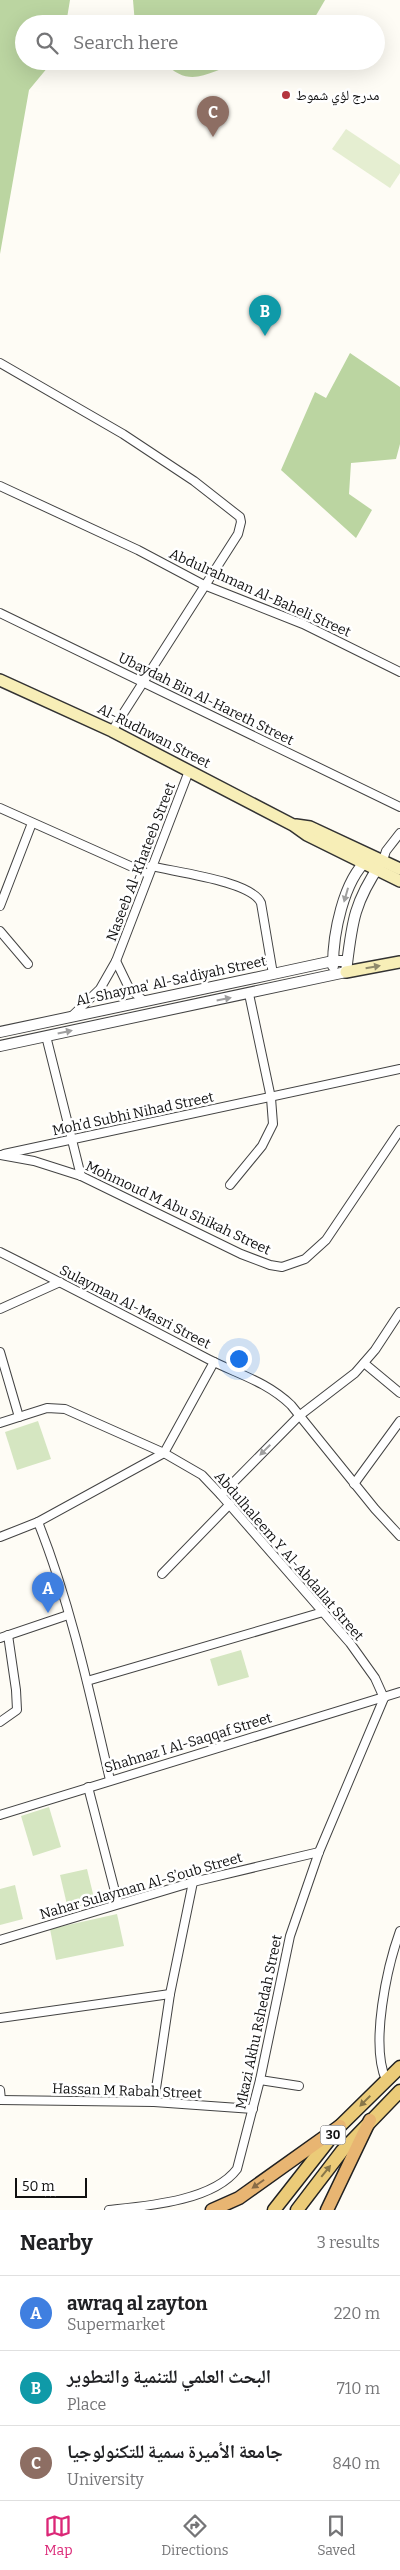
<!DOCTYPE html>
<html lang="en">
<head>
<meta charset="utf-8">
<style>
  :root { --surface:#fff; --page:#f2f2f2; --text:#202124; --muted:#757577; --line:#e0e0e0; --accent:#db2777 }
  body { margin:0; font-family:Bitter,"Noto Naskh Arabic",serif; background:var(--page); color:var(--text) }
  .scale { position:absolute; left:15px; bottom:12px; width:72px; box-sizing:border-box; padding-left:5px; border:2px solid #101010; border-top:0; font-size:14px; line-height:18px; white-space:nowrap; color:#101010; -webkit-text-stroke:4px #fff; paint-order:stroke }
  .you { position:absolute; left:238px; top:1358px; width:18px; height:18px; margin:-12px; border:4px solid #fff; border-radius:50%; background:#1a73e8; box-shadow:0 0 0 8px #1a73e833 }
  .badge { display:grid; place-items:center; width:32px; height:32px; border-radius:50%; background:var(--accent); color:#fff; font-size:16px; font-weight:700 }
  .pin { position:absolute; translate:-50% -41px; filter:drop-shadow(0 1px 2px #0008) }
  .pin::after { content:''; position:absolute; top:26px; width:18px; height:15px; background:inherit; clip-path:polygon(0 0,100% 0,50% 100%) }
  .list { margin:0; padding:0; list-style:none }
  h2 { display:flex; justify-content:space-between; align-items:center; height:65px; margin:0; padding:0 20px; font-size:21px }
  h2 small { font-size:16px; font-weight:400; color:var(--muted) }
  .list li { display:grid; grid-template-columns:32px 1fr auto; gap:15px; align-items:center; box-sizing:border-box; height:75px; padding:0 20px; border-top:1px solid var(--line) }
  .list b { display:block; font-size:19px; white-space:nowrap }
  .list p { margin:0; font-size:16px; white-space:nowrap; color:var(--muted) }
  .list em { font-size:16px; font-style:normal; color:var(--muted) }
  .icon { flex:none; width:28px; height:28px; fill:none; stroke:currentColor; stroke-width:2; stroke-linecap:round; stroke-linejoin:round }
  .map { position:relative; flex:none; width:400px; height:2210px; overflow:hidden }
  .search { position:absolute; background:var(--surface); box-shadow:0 5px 20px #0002; left:15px; right:15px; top:15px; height:55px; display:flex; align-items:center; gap:12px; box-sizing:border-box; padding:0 18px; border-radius:28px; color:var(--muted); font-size:19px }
  .sheet { height:290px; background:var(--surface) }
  nav { display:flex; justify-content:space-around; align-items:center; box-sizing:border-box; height:70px; border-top:1px solid var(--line); background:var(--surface); font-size:14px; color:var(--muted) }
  nav a { display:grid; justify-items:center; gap:2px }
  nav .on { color:var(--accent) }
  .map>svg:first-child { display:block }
  .green { fill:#d5e6c1 }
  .forest { fill:#bbd5a1 }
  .pitch { fill:#e5eed1 }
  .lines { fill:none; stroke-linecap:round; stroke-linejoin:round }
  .minor-casing { stroke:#434343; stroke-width:10 }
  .tertiary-casing { stroke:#434343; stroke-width:12 }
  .secondary-casing { stroke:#323232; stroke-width:14 }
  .primary-casing { stroke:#212121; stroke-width:15 }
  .trunk-casing { stroke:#212121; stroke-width:15 }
  .minor { stroke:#fff; stroke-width:8 }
  .tertiary { stroke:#fff; stroke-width:10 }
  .secondary { stroke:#f7eeb7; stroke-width:11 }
  .primary { stroke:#ebcb78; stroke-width:12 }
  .trunk { stroke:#e8b572; stroke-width:12 }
  .oneway { fill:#9f9f9f }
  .oneway2 { fill:#8f8a6c }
  .oneway3 { fill:#887749 }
  .oneway4 { fill:#876b46 }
  .poi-dot { fill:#b4353f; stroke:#fff; stroke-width:2 }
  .labels { text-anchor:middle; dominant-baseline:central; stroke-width:5; stroke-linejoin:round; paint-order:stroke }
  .shield { fill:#fff; stroke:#585858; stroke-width:1 }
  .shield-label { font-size:12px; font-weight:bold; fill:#101010 }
  .poi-label { font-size:14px; fill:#101010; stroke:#fff; text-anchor:start }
  .street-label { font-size:14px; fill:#101010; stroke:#fff }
</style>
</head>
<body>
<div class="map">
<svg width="400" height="2210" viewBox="0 0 400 2210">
  <rect width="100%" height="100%" fill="#fefcf5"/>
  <g class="green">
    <polygon points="38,1421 51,1459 17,1470 5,1432"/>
    <polygon points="241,1650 249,1677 218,1686 210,1659"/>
    <polygon points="49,1807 61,1847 33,1856 21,1816"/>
    <polygon points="87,1869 95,1902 68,1909 60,1875"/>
    <polygon points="15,1885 23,1919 0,1925 0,1889"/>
    <polygon points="117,1914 124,1946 56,1960 50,1929"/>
  </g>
  <g class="forest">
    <polygon points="0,0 70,0 66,24 24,24 24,61 53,61 29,90 0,254"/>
    <polygon points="133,0 325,0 311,24 135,24"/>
    <path d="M 163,61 L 270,61 C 259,68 252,63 240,64 C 210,68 192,93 163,61 Z"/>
    <polygon points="350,353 400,387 400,444 396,459 351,463 349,494 372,510 356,538 281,470 315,392 326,398"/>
  </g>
  <polygon class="pitch" points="346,129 400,165 400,173 390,188 332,149"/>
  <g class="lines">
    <g class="minor-casing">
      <g id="minor">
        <polyline points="0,363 123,434 194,481 240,517 241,522 238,534 112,731"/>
        <polyline points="0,486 138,550 204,585 303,624 400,672"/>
        <polyline points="0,613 400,807"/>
        <polyline points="0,808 148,874"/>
        <polyline points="383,860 386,851 400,833"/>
        <path d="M 151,866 C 174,872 252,881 261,903 L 273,974"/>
        <polyline points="0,906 32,823"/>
        <polyline points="0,931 28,964"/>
        <polyline points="116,961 129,988 144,1001"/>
        <polyline points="72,1016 100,989 116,961 189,771"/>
        <polyline points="46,1036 81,1176"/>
        <polyline points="4,1154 400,1069"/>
        <polyline points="0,1155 34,1161 81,1176 241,1254 270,1265 282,1267 305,1259 326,1240 400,1130"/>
        <polyline points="230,1185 262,1146 273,1124 271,1098 249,994"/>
        <path d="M 0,1252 C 70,1287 139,1323 208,1359 C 237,1374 266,1381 291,1405 L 375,1509 L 400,1536"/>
        <polyline points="0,1309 60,1282"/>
        <polyline points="0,1352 19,1417"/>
        <polyline points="364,1363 400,1393"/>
        <polyline points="0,1423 47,1408 65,1409 164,1453 202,1475 221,1495 350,1643 375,1678 384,1698"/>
        <polyline points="354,1484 400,1421"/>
        <polyline points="221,1495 299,1416 355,1373 375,1350 400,1312"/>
        <path d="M 38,1522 C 71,1605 90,1694 110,1780"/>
        <polyline points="0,1537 38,1522 164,1453 214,1362"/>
        <polyline points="162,1574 230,1504"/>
        <polyline points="0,1638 68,1615"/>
        <polyline points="87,1681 323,1612"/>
        <polyline points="0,1722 17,1710 16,1690 8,1635"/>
        <polyline points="88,1787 118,1903"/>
        <polyline points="0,1815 400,1692"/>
        <polyline points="0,1940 193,1882 319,1852"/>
        <polyline points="0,2018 170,1994"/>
        <polyline points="260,2080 299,2086"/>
        <path d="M 386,2080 C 370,2044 387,1967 400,1931"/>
        <polyline points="0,2090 1,2100"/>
        <polyline points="0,2100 154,2102 253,2109"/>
        <polyline points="154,2102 170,1994 193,1882"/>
        <path d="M 109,2210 C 147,2206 213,2201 237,2169 L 260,2080 L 290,1936 L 319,1852 L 384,1698"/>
      </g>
    </g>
    <g class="tertiary-casing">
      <g id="tertiary">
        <path d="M 333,966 C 333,934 343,881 368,859"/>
        <polyline points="0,1032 273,974 333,961 347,961"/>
        <path d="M 0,1046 L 346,972 C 352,923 353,904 381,863"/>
      </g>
    </g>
    <g class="secondary-casing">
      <g id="secondary">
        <polyline points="0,680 112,731 293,825 307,835 400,881"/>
        <polyline points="296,825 310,827 400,869"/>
        <polyline points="346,972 400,962"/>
      </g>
    </g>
    <g class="primary-casing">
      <g id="primary">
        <polyline points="274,2210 340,2126 400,2067"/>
        <polyline points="297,2210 342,2151 400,2091"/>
      </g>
    </g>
    <g class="trunk-casing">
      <g id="trunk">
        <polyline points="212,2210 239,2198 340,2126"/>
        <polyline points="327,2210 370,2120"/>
      </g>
    </g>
    <use href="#minor" class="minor"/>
    <use href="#tertiary" class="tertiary"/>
    <use href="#secondary" class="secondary"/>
    <use href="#primary" class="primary"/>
    <use href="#trunk" class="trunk"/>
  </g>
  <defs><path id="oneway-solid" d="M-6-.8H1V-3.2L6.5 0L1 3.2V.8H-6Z" transform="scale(1.25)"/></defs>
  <g class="oneway">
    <use href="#oneway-solid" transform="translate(346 895) rotate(106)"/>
    <use href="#oneway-solid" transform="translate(224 999) rotate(-11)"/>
    <use href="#oneway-solid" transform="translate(65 1032) rotate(-12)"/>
    <use href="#oneway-solid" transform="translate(265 1450) rotate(135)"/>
  </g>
  <use class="oneway2" href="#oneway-solid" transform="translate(373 967) rotate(-10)"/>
  <g class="oneway3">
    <use href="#oneway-solid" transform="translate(365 2101) rotate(135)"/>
    <use href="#oneway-solid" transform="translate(326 2171) rotate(-51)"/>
  </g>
  <use class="oneway4" href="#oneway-solid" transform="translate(258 2184) rotate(145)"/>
  <circle class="poi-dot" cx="286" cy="95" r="5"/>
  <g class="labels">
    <rect class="shield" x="320.5" y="2125.5" width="25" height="19" rx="4"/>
    <g class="shield-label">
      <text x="333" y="2135">30</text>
    </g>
    <g class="poi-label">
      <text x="296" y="95">مدرج لؤي شموط</text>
    </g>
    <g class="street-label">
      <text transform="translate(260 593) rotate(24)">Abdulrahman Al-Baheli Street</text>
      <text transform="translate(206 699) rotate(26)">Ubaydah Bin Al-Hareth Street</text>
      <text transform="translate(154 736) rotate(27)">Al-Rudhwan Street</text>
      <text transform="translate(141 862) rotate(-69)">Naseeb Al-Khateeb Street</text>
      <text transform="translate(171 981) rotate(-12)">Al-Shayma' Al-Sa'diyah Street</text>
      <text transform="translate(133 1114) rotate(-12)">Moh’d Subhi Nihad Street</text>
      <text transform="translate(178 1208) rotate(25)">Mohmoud M Abu Shikah Street</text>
      <text transform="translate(135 1307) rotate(27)">Sulayman Al-Masri Street</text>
      <text transform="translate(289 1556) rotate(49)">Abdulhaleem Y Al-Abdallat Street</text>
      <text transform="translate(188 1743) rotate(-17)">Shahnaz I Al-Saqqaf Street</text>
      <text transform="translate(141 1886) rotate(-16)">Nahar Sulayman Al-S’oub Street</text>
      <text transform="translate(259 2022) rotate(-78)">Mkazi Akhu Rshedah Street</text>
      <text transform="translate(127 2091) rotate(2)">Hassan M Rabah Street</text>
    </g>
  </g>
</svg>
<div class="scale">50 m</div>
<div class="you"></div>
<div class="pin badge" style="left:48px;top:1613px;background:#3f7fe0">A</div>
<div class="pin badge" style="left:265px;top:336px;background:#0f9aa8">B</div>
<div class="pin badge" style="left:213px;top:137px;background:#8d6e63">C</div>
<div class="search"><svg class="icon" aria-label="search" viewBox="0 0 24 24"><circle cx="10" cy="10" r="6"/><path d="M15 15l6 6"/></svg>Search here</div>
</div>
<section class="sheet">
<h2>Nearby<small>3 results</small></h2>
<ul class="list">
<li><span class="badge" style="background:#3f7fe0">A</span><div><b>awraq al zayton</b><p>Supermarket</p></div><em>220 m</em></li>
<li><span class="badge" style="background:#0f9aa8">B</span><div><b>البحث العلمي للتنمية والتطوير</b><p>Place</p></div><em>710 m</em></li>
<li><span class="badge" style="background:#8d6e63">C</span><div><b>جامعة الأميرة سمية للتكنولوجيا</b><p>University</p></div><em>840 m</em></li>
</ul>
</section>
<nav>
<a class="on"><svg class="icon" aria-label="map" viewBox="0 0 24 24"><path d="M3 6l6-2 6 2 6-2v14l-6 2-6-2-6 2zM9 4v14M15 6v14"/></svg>Map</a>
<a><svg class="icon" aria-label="directions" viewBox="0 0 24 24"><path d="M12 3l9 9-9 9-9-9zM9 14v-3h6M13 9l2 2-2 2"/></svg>Directions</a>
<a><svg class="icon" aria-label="saved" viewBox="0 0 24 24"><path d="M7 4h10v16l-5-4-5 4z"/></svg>Saved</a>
</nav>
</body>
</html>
